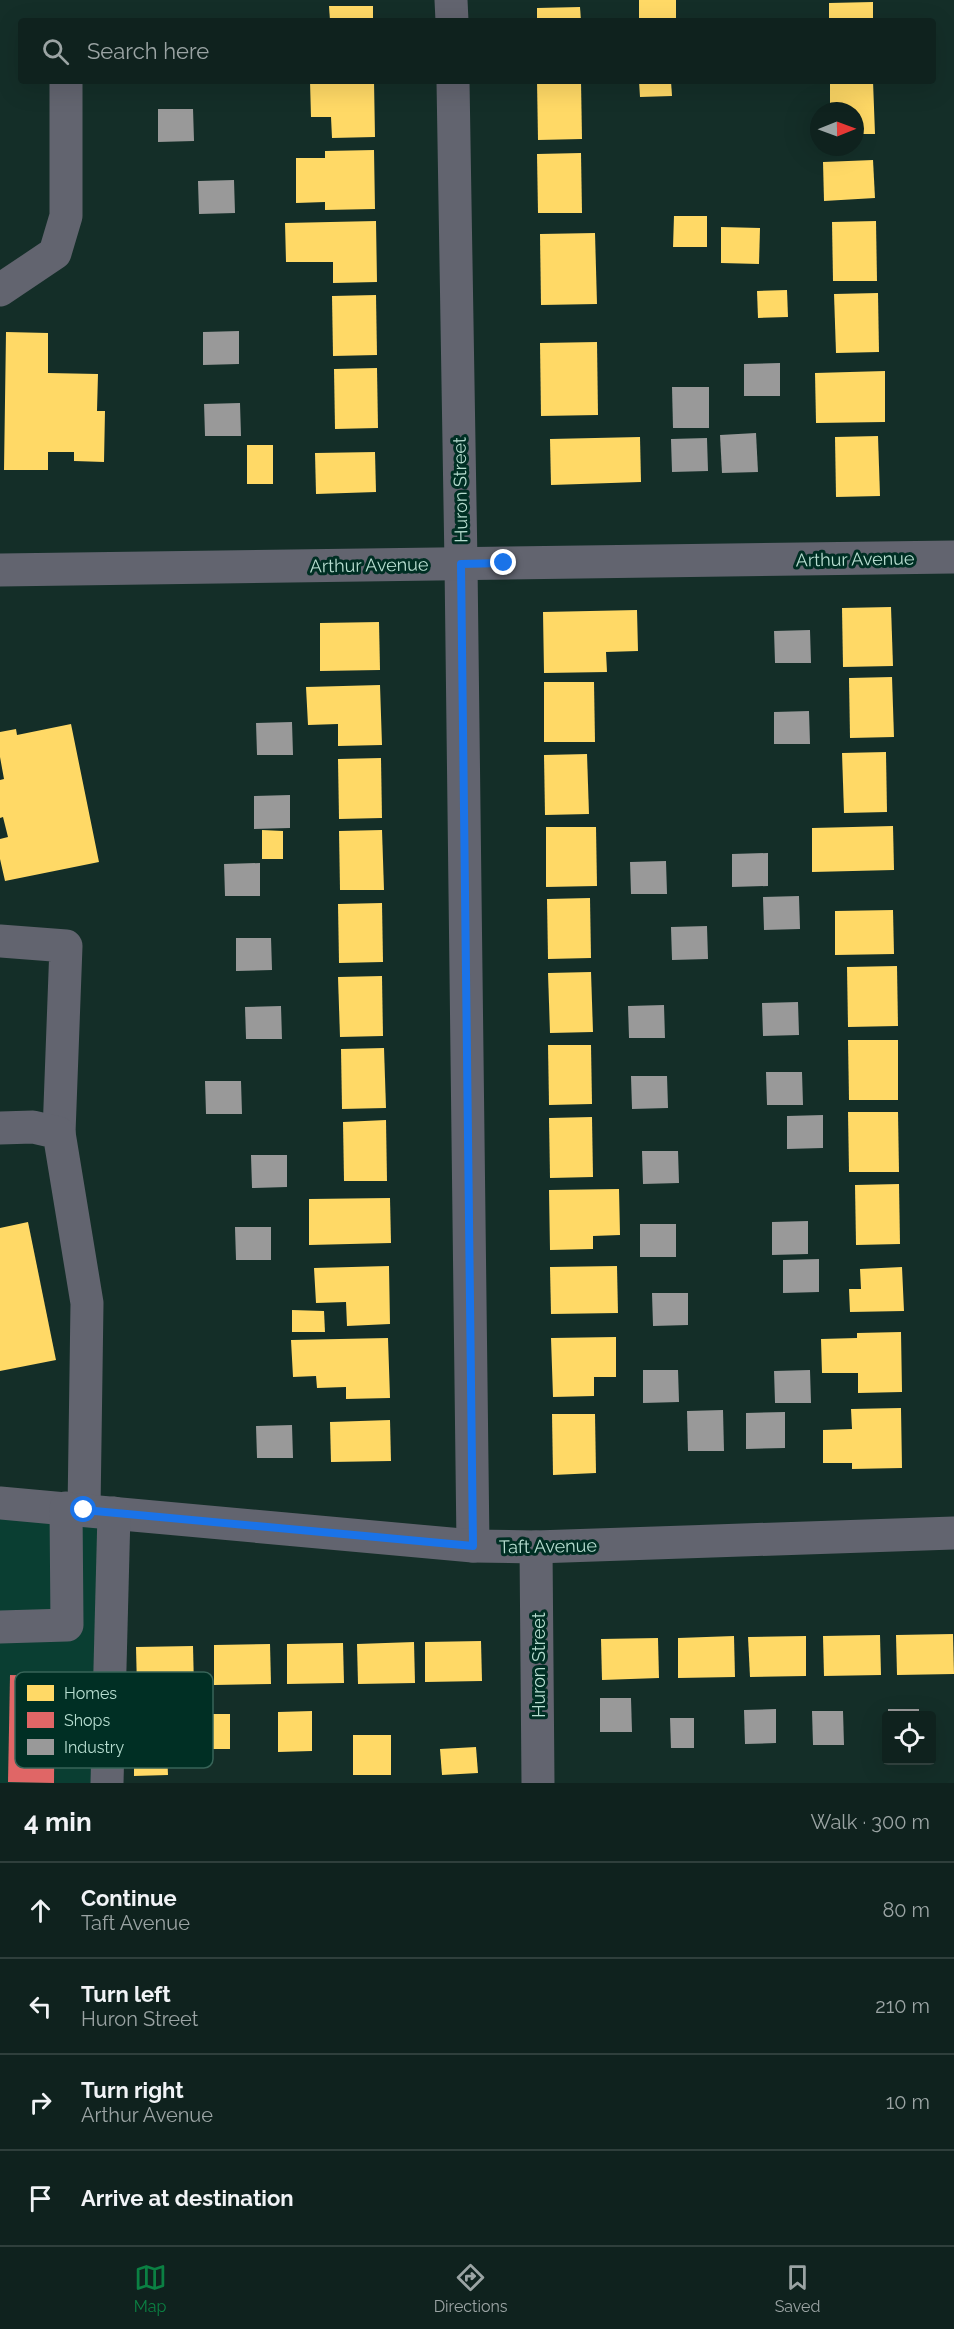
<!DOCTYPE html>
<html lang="en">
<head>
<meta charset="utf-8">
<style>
  :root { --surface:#0f221e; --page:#182a27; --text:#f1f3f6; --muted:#9ba4a4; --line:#2f3f3c; --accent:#0b8043 }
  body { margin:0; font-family:Raleway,sans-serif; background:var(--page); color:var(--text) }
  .controls { position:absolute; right:18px; bottom:18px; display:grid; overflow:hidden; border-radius:6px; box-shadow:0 6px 24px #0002 }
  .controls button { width:54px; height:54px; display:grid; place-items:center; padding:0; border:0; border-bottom:2px solid var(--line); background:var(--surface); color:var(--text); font:30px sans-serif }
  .compass { position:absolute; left:810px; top:102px; width:54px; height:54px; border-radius:50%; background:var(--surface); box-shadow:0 6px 24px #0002; rotate:89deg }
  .stop { position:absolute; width:18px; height:18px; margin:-14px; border:4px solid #1a73e8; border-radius:50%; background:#fff }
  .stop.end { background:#1a73e8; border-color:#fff; box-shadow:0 2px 6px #0008 }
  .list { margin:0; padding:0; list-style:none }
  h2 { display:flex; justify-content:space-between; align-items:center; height:78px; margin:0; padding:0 24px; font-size:26px }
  h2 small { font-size:20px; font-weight:400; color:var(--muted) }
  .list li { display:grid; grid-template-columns:39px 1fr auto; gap:18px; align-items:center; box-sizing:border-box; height:96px; padding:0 24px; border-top:2px solid var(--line) }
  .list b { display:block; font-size:22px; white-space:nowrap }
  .list p { margin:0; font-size:20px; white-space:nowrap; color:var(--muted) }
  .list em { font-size:20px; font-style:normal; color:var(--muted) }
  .icon { flex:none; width:33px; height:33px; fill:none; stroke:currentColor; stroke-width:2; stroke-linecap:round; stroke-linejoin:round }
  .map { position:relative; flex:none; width:954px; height:1783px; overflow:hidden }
  .search { position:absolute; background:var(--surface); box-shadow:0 6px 24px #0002; left:18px; right:18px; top:18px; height:66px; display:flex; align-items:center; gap:15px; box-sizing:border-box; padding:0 21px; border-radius:6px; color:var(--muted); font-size:22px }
  .sheet { height:462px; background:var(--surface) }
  nav { display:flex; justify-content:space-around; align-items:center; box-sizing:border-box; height:84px; border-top:2px solid var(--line); background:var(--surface); font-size:16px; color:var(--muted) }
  nav a { display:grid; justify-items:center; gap:3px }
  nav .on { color:var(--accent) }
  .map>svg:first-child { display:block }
  .built { fill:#0a3e32 }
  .homes { fill:#ffd966 }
  .shops { fill:#e06666 }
  .industry { fill:#999 }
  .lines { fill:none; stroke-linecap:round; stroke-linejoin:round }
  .minor { stroke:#62646f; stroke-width:33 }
  .route { stroke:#1a73e8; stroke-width:8 }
  .labels { text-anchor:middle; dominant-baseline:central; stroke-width:6; stroke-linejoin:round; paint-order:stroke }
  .street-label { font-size:18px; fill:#b7ded1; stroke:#002f24 }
  .key { fill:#002f24; stroke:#376458; stroke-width:1.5 }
  .key-label { font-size:16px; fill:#b7ded1 }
</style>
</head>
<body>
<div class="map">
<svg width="954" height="1783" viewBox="0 0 954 1783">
  <rect width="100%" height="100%" fill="#142e28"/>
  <polygon class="built" points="0,1514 125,1524 117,1783 0,1783"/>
  <g class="homes">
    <rect x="639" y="0" width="37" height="21"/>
    <polygon points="873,2 873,21 829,21 829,3"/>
    <polygon points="329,6 373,6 373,21 330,21"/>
    <polygon points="580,7 581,21 537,21 537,8"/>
    <polygon points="310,81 374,81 375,137 332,138 331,117 311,117"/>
    <polygon points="537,81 581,81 582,139 538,140"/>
    <polygon points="639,81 671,81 672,96 640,97"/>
    <polygon points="830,81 873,81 875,134 855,134 855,111 830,111"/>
    <polygon points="374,150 375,209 325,210 325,202 296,203 296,158 325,158 325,151"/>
    <polygon points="581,153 582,213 538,213 537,154"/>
    <polygon points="873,160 875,198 824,201 823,162"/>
    <polygon points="674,216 707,216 707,247 673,247"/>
    <polygon points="376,221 377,282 333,283 333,262 286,262 285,223"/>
    <polygon points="876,221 877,281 833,281 832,222"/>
    <polygon points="721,227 760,228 759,264 721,263"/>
    <polygon points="595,233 597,304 541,305 540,234"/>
    <polygon points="787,290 788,317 758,318 757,291"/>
    <polygon points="878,293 879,352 836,353 834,294"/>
    <polygon points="376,295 377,355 333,356 332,296"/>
    <polygon points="6,332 48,333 48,373 98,374 97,411 105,411 104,462 74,461 74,452 48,452 48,470 4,470"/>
    <polygon points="597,342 598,415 541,416 540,343"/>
    <polygon points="377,368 378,428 335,429 334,369"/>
    <polygon points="885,371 885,422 816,423 815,373"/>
    <polygon points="878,436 880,496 836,497 835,437"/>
    <polygon points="640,437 641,482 551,485 550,439"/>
    <rect x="247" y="445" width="26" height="39"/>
    <polygon points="375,452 376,492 316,494 315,453"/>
    <polygon points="891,607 893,666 843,667 842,608"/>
    <polygon points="637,610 638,651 606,652 607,672 544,673 543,612"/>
    <polygon points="379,622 380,670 320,671 320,623"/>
    <polygon points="892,677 894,737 850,738 849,678"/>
    <polygon points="544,682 594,682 595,742 544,742"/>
    <polygon points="380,685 382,745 338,746 338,724 308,725 306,687"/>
    <polygon points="71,724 99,862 5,881 0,859 0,839 8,837 3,817 0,818 0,780 4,779 0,757 0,732 16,729 17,735"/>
    <polygon points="886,752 887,812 844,813 842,753"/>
    <polygon points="587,754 589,814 545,815 544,755"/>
    <polygon points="381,758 382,818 339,819 338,759"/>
    <polygon points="893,826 894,870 812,872 812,828"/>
    <polygon points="546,827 596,827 597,886 546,887"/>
    <polygon points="262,830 283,831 283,859 262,859"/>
    <polygon points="382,830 384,890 340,890 339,831"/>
    <polygon points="590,898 591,958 548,959 547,899"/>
    <polygon points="382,903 383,962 339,963 338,904"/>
    <polygon points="893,910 894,954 835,955 835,911"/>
    <polygon points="897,966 898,1026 848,1027 847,967"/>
    <polygon points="591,972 593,1032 550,1033 548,973"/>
    <polygon points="382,976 383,1036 340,1037 338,977"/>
    <polygon points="848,1040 898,1040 898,1100 849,1100"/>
    <polygon points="548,1045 591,1045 592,1104 549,1105"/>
    <polygon points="384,1048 386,1108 342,1109 341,1049"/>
    <polygon points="848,1112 898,1112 899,1172 849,1172"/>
    <polygon points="592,1117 593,1177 550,1178 549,1118"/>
    <polygon points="386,1120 387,1181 344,1181 343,1122"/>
    <polygon points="899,1184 900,1244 856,1245 855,1185"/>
    <polygon points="619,1189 620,1235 593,1236 593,1249 550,1250 549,1190"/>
    <polygon points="390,1198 391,1243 309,1245 309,1199"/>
    <polygon points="28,1222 56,1360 0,1371 0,1228"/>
    <polygon points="389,1266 390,1324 347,1326 346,1302 316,1303 314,1268"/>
    <polygon points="617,1266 618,1313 551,1314 550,1267"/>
    <polygon points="902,1267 904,1311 850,1312 849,1289 861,1289 860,1269"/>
    <polygon points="292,1310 324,1311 325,1332 292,1332"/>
    <polygon points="901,1332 902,1392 858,1393 858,1373 822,1373 821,1339 857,1338 857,1333"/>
    <polygon points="616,1337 616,1377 594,1377 594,1396 553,1397 551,1338"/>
    <polygon points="388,1338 390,1398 346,1399 346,1387 317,1388 316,1376 293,1377 291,1340"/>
    <polygon points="901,1408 902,1468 852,1469 852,1463 823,1463 823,1430 852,1429 851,1409"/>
    <polygon points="552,1414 595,1414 596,1473 553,1475"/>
    <polygon points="390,1420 391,1461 331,1462 330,1422"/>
    <polygon points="953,1634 954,1674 897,1675 896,1635"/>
    <polygon points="880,1635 881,1675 824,1676 823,1636"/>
    <polygon points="734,1636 735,1677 678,1678 678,1638"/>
    <polygon points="806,1636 806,1676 750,1677 748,1637"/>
    <polygon points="658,1638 659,1678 602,1680 601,1639"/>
    <polygon points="481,1641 482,1681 425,1682 425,1642"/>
    <polygon points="414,1642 415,1683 358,1684 357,1644"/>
    <polygon points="343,1643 344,1683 287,1684 287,1644"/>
    <polygon points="270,1644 271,1684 214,1685 214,1645"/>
    <polygon points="193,1646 194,1687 137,1688 136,1647"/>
    <polygon points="312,1711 312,1751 278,1752 278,1712"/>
    <rect x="206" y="1714" width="24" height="35"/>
    <rect x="353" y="1735" width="38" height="40"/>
    <polygon points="476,1747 478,1773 442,1775 440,1749"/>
    <polygon points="167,1752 168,1775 134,1776 134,1754"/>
  </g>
  <polygon class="shops" points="10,1675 55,1676 54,1783 8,1782"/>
  <g class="industry">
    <polygon points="158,109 193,109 194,141 158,142"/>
    <polygon points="234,180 235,213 199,214 198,181"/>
    <polygon points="239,331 239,364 203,365 203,332"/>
    <polygon points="780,363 780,396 744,396 744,364"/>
    <polygon points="672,387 709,387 709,428 673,428"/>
    <polygon points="240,403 241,436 205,436 204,404"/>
    <polygon points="756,433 758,472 722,473 720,435"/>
    <polygon points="707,438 708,471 672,472 671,439"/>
    <polygon points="810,630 811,663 775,663 774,631"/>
    <polygon points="809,711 810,744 774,744 774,712"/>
    <polygon points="292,722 293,755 257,755 256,723"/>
    <polygon points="290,795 290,828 254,829 254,796"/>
    <polygon points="768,853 768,886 732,887 732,854"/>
    <polygon points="666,861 667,894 631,894 630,862"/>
    <polygon points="260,863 260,896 225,896 224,864"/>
    <polygon points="799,896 800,929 764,930 763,897"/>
    <polygon points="707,926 708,959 672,960 671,927"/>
    <polygon points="236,938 271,938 272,970 236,971"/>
    <polygon points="798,1002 799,1035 763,1036 762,1003"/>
    <polygon points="664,1005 665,1038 629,1038 628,1006"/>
    <polygon points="281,1006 282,1039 246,1039 245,1007"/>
    <polygon points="766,1072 802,1072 803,1105 767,1105"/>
    <polygon points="631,1076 667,1076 668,1108 632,1109"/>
    <polygon points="205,1081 241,1081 242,1114 206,1114"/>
    <polygon points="823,1115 823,1148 787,1149 787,1116"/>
    <polygon points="642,1151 678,1151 679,1183 643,1184"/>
    <polygon points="251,1155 287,1155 287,1187 252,1188"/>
    <polygon points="808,1221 808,1254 772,1255 772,1222"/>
    <rect x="640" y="1224" width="36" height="33"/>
    <polygon points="235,1227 271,1227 271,1260 236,1260"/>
    <polygon points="819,1259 819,1292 783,1293 783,1260"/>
    <polygon points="652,1293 688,1293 688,1325 653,1326"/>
    <polygon points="643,1370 678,1370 679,1402 643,1403"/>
    <polygon points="810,1370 811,1403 775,1403 774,1371"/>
    <polygon points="723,1410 724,1451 688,1451 687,1411"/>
    <polygon points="785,1412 785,1448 746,1449 746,1413"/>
    <polygon points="292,1425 293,1458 257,1458 256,1426"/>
    <polygon points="600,1698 631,1698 632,1732 600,1732"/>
    <polygon points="776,1709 776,1743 745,1744 744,1710"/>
    <rect x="888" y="1709" width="31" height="7"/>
    <polygon points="812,1711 843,1711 844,1745 813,1745"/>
    <polygon points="670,1718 694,1718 694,1748 671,1748"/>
  </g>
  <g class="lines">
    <g class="minor">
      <polyline points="451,0 452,21"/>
      <polyline points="453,81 461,564 473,1546"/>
      <polyline points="0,290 55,253 66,216 66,84"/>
      <polyline points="0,570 954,557"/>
      <polyline points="0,941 66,946 59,1133"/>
      <polyline points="0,1128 33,1127 59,1133 87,1303 84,1510"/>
      <polyline points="0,1503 473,1546 536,1547 954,1533"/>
      <polyline points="536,1547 538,1783"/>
      <polyline points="0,1627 67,1625 66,1508"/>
      <polyline points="107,1783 114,1513"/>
    </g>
  </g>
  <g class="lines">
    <polyline class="route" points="84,1510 473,1546 461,564 504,563"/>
  </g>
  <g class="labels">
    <g class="street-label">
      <text transform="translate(460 490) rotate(-91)">Huron Street</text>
      <text transform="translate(855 559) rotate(-1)">Arthur Avenue</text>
      <text transform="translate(369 565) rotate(-1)">Arthur Avenue</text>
      <text transform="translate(548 1546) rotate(-1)">Taft Avenue</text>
      <text transform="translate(538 1665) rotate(-90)">Huron Street</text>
    </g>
  </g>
  <rect x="15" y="1672" width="198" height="96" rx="9" class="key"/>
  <rect x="27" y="1685" width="27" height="16" fill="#ffd966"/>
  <rect x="27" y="1712" width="27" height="16" fill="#e06666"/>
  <rect x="27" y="1739" width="27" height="16" fill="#999"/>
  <g class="key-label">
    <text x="64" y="1699">Homes</text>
    <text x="64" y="1726">Shops</text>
    <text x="64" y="1753">Industry</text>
  </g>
</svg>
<div class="controls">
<button><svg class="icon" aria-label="locate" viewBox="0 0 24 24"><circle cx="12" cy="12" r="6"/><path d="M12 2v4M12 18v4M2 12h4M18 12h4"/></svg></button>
</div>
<svg class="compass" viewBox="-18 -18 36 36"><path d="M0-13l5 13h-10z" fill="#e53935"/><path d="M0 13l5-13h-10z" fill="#9ba4a4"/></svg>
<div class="stop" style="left:84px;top:1510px"></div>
<div class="stop end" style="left:504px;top:563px"></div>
<div class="search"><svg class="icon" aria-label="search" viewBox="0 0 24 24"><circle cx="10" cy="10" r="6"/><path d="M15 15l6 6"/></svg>Search here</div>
</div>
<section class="sheet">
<h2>4 min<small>Walk · 300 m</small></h2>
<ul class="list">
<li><svg class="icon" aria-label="ahead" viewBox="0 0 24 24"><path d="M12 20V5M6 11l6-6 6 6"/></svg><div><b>Continue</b><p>Taft Avenue</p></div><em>80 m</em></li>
<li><svg class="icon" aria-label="left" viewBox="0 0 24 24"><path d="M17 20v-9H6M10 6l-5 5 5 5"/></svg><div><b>Turn left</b><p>Huron Street</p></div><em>210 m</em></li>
<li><svg class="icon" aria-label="right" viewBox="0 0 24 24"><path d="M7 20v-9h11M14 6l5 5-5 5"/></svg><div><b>Turn right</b><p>Arthur Avenue</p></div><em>10 m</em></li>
<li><svg class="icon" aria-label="arrive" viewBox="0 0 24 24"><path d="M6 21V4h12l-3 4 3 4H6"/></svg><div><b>Arrive at destination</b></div></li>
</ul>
</section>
<nav>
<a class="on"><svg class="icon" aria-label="map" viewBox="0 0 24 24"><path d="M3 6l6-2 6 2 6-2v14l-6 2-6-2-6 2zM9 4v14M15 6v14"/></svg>Map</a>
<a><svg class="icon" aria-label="directions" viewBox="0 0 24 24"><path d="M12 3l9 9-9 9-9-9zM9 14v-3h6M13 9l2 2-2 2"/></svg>Directions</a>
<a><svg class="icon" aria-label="saved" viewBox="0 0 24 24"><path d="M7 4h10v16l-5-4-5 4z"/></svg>Saved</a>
</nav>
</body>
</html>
